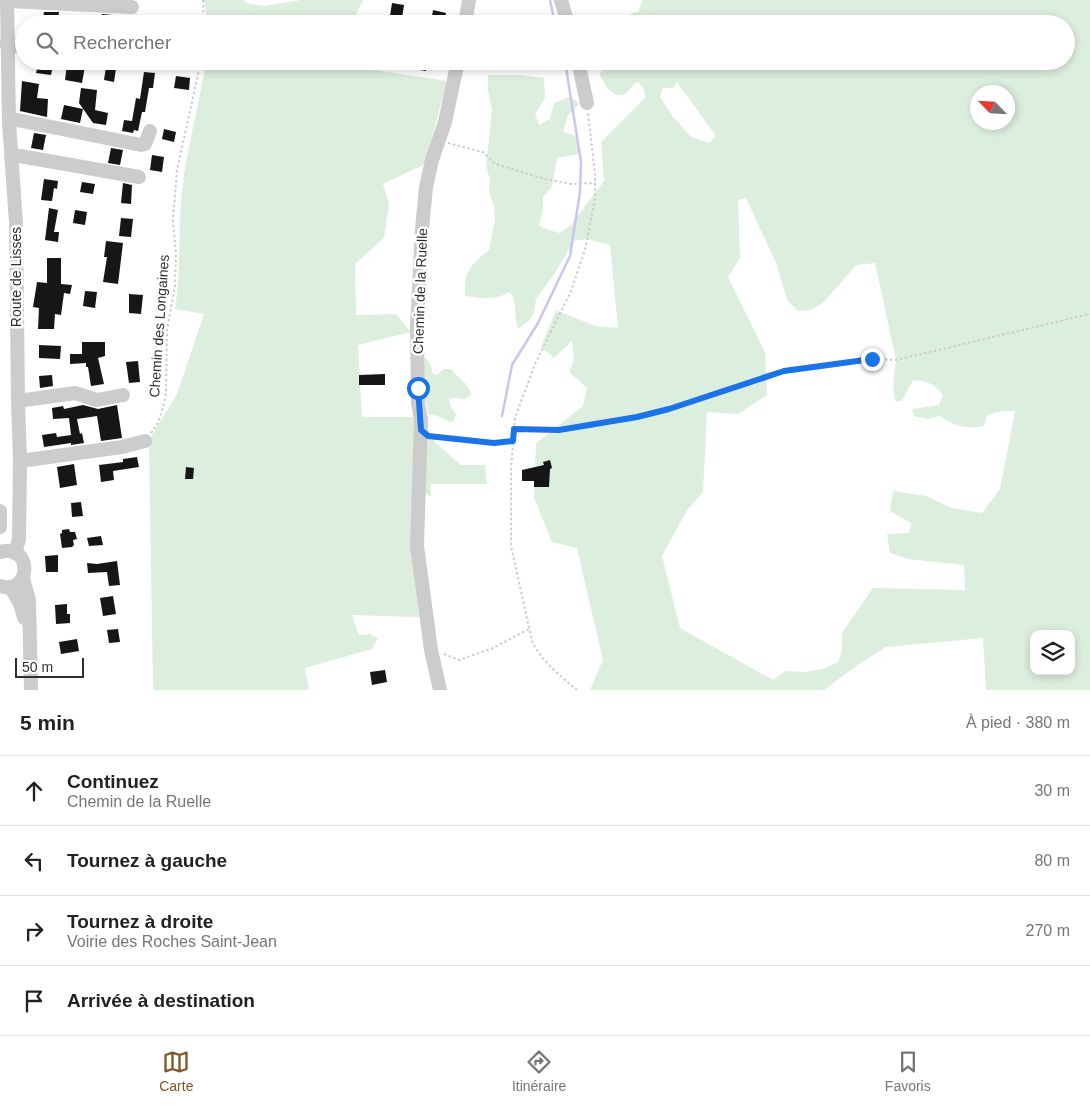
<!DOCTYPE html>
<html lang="fr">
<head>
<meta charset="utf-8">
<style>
  :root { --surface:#fff; --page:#f2f2f2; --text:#222; --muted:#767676; --line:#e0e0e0; --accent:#815822 }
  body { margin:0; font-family:Helvetica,sans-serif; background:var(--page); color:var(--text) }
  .controls { position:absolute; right:15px; bottom:15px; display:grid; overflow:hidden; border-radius:10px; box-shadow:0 2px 8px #0003 }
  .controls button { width:45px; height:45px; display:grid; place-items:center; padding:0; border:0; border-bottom:1px solid var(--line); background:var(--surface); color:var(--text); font:25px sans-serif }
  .compass { position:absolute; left:970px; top:85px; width:45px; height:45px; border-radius:50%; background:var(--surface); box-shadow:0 2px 8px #0003; rotate:295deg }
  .scale { position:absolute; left:15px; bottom:12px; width:69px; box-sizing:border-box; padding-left:5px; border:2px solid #2f2f2f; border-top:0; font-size:14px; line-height:18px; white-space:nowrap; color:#2f2f2f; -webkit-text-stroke:4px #fff; paint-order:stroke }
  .stop { position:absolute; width:15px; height:15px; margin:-11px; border:4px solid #1a73e8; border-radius:50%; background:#fff }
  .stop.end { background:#1a73e8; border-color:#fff; box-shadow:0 1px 5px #0008 }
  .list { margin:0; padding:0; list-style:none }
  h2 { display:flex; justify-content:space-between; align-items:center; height:65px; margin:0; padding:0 20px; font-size:21px }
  h2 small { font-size:16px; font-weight:400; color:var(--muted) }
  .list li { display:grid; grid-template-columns:32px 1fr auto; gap:15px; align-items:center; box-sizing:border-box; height:70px; padding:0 20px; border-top:1px solid var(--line) }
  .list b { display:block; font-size:19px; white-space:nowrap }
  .list p { margin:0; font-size:16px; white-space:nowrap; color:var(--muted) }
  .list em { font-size:16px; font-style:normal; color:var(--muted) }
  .icon { flex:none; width:28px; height:28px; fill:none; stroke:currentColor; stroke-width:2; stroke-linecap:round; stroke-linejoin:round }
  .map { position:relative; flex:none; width:1090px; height:690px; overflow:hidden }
  .search { position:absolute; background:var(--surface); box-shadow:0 2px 8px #0003; left:15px; right:15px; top:15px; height:55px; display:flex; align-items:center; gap:12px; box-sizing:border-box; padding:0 18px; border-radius:28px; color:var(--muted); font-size:19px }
  .sheet { height:345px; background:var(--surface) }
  nav { display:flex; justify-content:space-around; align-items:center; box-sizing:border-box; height:70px; border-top:1px solid var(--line); background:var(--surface); font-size:14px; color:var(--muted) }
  nav a { display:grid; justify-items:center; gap:2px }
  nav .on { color:var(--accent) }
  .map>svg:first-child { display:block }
  .green { fill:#dceede; fill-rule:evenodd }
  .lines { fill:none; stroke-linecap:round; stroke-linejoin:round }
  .stream { stroke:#c7c6ef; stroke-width:2.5 }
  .building { fill:#161616 }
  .path { stroke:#ccc; stroke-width:2; stroke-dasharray:2.5 2.5; stroke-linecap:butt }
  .minor { stroke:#ccc; stroke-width:14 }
  .route { stroke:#1a73e8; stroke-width:6 }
  .labels { text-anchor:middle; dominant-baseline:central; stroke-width:5; stroke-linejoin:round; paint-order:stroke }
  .street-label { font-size:14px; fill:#2f2f2f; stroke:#fff }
</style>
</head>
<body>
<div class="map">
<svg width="1090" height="690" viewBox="0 0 1090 690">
  <rect width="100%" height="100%" fill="#fff"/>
  <g class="green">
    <path d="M 204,0 L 244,0 L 245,3 L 265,6 L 301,0 L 364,0 C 358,7 357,18 350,24 L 208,24 Z"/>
    <path d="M 643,0 L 1090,0 L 1090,690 L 986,690 L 983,638 L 886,647 L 856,666 L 824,690 L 590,690 L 603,660 L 577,548 L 552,542 L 534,498 L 536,443 L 583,406 L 587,388 L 569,372 L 574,360 L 572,341 L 554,358 L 541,347 L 556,310 L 595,326 L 618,328 L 610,245 L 587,239 L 574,241 L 555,273 L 536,299 L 534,313 L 529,321 L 518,329 C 513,314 518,304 510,292 C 493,301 484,298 465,296 C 463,273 471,264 489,250 L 495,219 L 494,206 L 489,192 L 490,179 L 486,167 L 492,110 L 488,90 L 488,75 L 519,75 L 544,78 L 545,98 L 535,114 L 539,125 L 550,119 L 554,103 L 569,97 L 580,103 L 568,115 L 563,132 L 573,135 L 579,140 L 579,154 L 557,158 L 552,187 L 543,197 L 543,211 L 539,224 L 541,227 L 559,233 L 570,226 L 604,181 L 601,142 L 645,98 L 644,89 L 638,82 C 632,84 631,89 626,93 C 614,102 604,83 599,74 L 604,69 L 613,69 L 626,65 L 629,61 L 1066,61 L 1066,24 L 666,24 L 668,17 L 664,15 L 662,21 L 638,24 L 631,19 L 631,13 L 638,12 ZM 677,82 L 716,136 L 709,143 L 691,137 L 674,118 L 660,97 L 663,88 L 673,88 ZM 978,92 L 1008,92 L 1008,122 L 978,122 ZM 746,198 L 777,265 L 787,300 L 798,311 L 811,310 L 824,302 L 856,265 L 875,263 L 896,360 L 893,385 L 895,401 L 902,401 L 913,380 C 927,381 935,384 943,395 L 939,405 L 912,409 L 914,416 L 928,419 L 939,416 C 957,426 963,430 984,426 L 987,415 L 1002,411 L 1015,411 L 1000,489 L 982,513 L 952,508 L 926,496 L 893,491 L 890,511 L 911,523 L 909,533 L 887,534 L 890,553 L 908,559 L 964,565 L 965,590 L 873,588 L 842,633 L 842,650 L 838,662 L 823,669 L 804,672 L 786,671 L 773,680 L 680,628 L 662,556 L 687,510 L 703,492 L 707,412 L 738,414 L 767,395 L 765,352 L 728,277 L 740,258 L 738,200 ZM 1034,634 L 1071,634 L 1071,671 L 1034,671 Z"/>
    <path d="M 206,61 L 335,61 L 335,64 L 447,81 L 425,164 L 383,184 L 389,204 L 384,238 L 355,264 L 356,315 L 396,314 L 411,332 L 358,345 L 362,417 L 422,417 L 435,442 L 461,465 L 485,465 L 487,484 L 431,484 L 431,497 L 413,485 L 412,544 L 419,617 L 352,615 L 359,635 L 370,634 L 378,638 L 372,649 L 305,668 L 309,690 L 153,690 L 149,440 L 177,394 L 204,314 L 175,309 C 182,265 177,220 184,175 C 190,137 200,99 206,61 Z"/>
    <path d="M 421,356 C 430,360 431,364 432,373 L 437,375 L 444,369 L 451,369 C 458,378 469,383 471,395 L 465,399 L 456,398 L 449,399 L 451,407 L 456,414 L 454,421 L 450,422 L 437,416 L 428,414 L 426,402 L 421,395 Z"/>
  </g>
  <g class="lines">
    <g class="stream">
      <polyline points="550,0 555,24"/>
      <polyline points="502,416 512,365 538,323 570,256 580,192 581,162 565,61"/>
    </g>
  </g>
  <g class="building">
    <polygon points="392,3 404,5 402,18 390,16"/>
    <polygon points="433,10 446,13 444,24 431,23"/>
    <polygon points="44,12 59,12 58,20 43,18"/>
    <polygon points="102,14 113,15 112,24 101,24"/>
    <polygon points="135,15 147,16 146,24 135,24"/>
    <polygon points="39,61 50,61 49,64 53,65 51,75 36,73"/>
    <polygon points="416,61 428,61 426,71 414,69"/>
    <polygon points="67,64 85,66 82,83 65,80"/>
    <polygon points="106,67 116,68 114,82 104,80"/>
    <polygon points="144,72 155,73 153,88 149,88 145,112 142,112 138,131 134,130 133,133 122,131 124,120 132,121 136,98 140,99"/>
    <polygon points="176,76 190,78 189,90 174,88"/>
    <polygon points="22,81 39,84 37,98 48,99 47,117 20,111"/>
    <polygon points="81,88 97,90 95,110 108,113 106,125 93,123 79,103"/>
    <polygon points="64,105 83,109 80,123 61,119"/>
    <polygon points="164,129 176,132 174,142 162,139"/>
    <polygon points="34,133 46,135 43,150 31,148"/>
    <polygon points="111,148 123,150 120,165 108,163"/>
    <polygon points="152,155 164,157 162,172 150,170"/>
    <polygon points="44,179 58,181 57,189 54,188 52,201 41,200"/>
    <polygon points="82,182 95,184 93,194 80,192"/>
    <polygon points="123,183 132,185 131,204 121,203"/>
    <polygon points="49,208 58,210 54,232 59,232 58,242 45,240"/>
    <polygon points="75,210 87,212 85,225 73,223"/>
    <polygon points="121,218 133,219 131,237 119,236"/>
    <polygon points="106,241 123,243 118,284 103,282 107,257 104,257"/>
    <polygon points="47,258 61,258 61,284 72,285 70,294 64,293 61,315 55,314 54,329 38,329 39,308 33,307 37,282 47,283"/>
    <polygon points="85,291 97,292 95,308 83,306"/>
    <polygon points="129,294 143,295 141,314 129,313"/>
    <polygon points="82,342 105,342 105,356 98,358 104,384 91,386 88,367 86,367 86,363 70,364 70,354 82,354"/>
    <polygon points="39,345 61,346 60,359 39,358"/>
    <polygon points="138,361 140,382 129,383 126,362"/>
    <polygon points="385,374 385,385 359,385 359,375"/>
    <polygon points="52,375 53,386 40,388 39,376"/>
    <polygon points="83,405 98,409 117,405 122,438 101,441 97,416 77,419 80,434 82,433 84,443 71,445 71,443 44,447 42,435 56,433 57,437 71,435 69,418 53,419 52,408 63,406 64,409"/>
    <polygon points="137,457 139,467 113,471 114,480 101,482 99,465 123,462 123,459"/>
    <polygon points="550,460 552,468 550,469 549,487 534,487 534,481 522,481 522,470 544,465 543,462"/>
    <polygon points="74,464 77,485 60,488 57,467"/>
    <polygon points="186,467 194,468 193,479 185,479"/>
    <polygon points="81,502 83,516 72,517 71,503"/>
    <polygon points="69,529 70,532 75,532 77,539 73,540 74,545 72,547 62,548 60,534 62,533 62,530"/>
    <polygon points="101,536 103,545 89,546 87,538"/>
    <polygon points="58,555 58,572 46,572 45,556"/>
    <polygon points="117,561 120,585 109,586 107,572 88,573 87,563 97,564"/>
    <polygon points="113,596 116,614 103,616 100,598"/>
    <polygon points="67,604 67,614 70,614 70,623 56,624 55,605"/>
    <polygon points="118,629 120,642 109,643 107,630"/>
    <polygon points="77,639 79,651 61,654 59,642"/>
    <polygon points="385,670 387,682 372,685 370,672"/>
  </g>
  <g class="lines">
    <g class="path">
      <polyline points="203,0 204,24"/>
      <polyline points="448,143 483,152 495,164 545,179 572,184 595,183"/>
      <polyline points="514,429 559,430 637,417 669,409 784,371 872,359 896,360 1090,314"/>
      <polyline points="151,433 158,423 164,404 166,393 167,330 175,286 176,255 173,220 177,170 201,61"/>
      <polyline points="431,436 494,443 513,441"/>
      <polyline points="444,654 459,660 493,648 529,629"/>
      <path d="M 577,690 C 561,677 540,659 532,641 L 511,546 L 511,468 L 515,418 L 535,364 L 571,291 L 585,250 L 595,198 L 595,174 L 588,113"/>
    </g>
    <g class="minor">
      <polyline points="7,0 9,122 16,223 18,401 20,461 19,539 15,553"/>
      <polyline points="561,0 568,24"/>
      <polyline points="7,1 132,7"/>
      <polyline points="465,24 469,0"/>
      <polyline points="6,44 24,47"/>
      <polyline points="131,61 141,63"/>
      <polyline points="578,61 587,103"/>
      <polyline points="9,122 17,120 141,145 145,144 150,131"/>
      <polyline points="11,156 20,156 139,177"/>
      <polyline points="18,401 75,393 97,400 123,395"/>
      <polyline points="20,461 122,447 145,441"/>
      <polyline points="0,511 0,527"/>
      <path d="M 0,552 C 33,542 32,596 0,586"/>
      <polyline points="23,578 29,600 31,690"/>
      <polyline points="10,587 20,603 24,618"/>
      <polyline points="440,690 431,650 417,546 421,420 418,403 417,327 422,229 426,187 432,160 445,122 458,61"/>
    </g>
  </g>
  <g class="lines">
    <polyline class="route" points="418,388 421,430 428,436 494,443 513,441 514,429 559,430 637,417 669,409 784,371 872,359"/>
  </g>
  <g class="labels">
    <g class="street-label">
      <text transform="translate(16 277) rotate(-90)">Route de Lisses</text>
      <text transform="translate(420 291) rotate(-88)">Chemin de la Ruelle</text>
      <text transform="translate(159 326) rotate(-86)">Chemin des Longaines</text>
    </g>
  </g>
</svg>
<div class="controls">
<button><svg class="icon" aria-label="layers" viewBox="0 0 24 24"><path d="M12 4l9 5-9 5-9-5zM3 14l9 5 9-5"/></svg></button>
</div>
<svg class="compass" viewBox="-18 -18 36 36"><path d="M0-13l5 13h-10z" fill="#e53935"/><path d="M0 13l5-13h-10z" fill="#767676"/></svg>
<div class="scale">50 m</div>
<div class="stop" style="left:418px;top:388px"></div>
<div class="stop end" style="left:872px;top:359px"></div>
<div class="search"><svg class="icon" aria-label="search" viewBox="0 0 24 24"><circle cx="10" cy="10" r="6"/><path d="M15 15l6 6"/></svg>Rechercher</div>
</div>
<section class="sheet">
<h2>5 min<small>À pied · 380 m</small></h2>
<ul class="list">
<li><svg class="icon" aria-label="ahead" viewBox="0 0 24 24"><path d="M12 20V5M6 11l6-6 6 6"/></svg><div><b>Continuez</b><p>Chemin de la Ruelle</p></div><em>30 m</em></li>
<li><svg class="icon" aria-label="left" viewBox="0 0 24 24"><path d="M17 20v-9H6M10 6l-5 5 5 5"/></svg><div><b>Tournez à gauche</b></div><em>80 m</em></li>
<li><svg class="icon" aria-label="right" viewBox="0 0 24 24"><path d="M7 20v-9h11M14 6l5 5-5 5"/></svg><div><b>Tournez à droite</b><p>Voirie des Roches Saint-Jean</p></div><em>270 m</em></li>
<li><svg class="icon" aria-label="arrive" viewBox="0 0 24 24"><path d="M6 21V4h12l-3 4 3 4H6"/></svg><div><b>Arrivée à destination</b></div></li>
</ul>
</section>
<nav>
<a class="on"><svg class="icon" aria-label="map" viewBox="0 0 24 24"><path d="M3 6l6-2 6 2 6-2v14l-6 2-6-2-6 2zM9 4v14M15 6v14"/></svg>Carte</a>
<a><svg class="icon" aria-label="directions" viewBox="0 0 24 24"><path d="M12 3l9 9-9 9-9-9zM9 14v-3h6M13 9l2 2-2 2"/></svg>Itinéraire</a>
<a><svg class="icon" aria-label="saved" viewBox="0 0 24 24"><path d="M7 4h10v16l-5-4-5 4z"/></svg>Favoris</a>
</nav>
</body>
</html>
